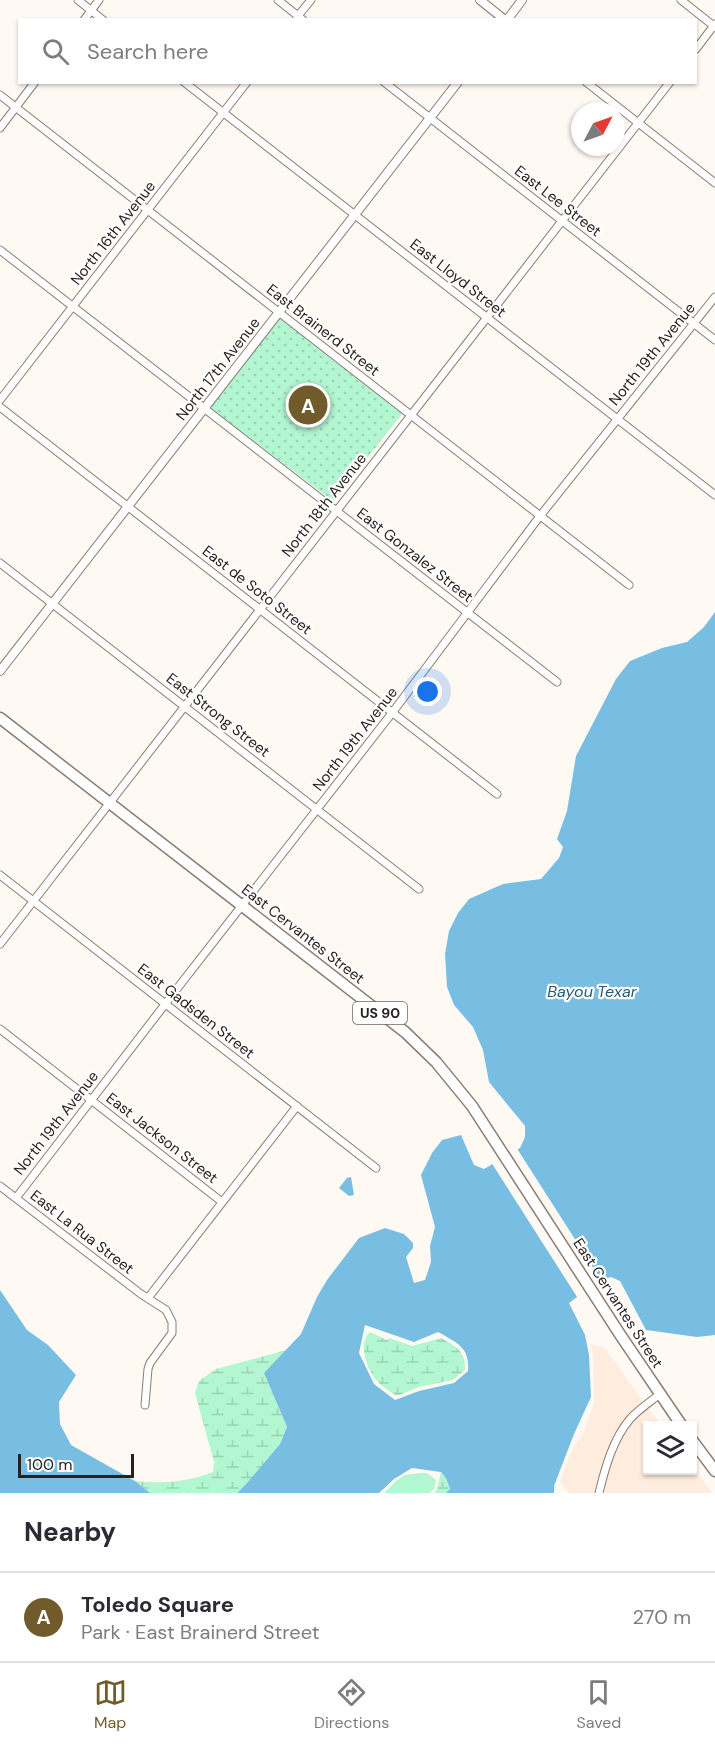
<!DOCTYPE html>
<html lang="en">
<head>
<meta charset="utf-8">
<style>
  :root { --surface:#fff; --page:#f2f2f3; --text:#2b2b33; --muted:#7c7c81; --line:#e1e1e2; --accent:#725b2b }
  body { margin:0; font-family:"DM Sans",sans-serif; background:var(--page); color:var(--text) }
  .controls { position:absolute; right:18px; bottom:18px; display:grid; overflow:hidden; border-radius:0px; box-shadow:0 2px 4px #0004 }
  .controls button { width:54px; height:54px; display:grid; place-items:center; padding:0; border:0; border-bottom:2px solid var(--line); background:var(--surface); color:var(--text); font:30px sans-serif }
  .compass { position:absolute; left:571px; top:102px; width:54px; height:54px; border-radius:50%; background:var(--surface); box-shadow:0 2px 4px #0004; rotate:49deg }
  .scale { position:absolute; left:18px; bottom:15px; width:116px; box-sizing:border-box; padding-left:6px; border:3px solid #27221d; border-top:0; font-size:16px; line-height:21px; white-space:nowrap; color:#27221d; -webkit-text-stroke:4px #fff; paint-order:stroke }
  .you { position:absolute; left:428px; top:692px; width:21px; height:21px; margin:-15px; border:4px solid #fff; border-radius:50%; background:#1a73e8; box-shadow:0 0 0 9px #1a73e833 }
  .badge { display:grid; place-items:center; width:39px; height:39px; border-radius:50%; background:var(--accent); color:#fff; font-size:20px; font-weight:700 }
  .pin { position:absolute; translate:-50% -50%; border:3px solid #fff; box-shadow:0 2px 6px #0006 }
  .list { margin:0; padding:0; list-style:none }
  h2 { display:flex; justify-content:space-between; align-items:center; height:78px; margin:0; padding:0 24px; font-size:26px }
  h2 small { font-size:20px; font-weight:400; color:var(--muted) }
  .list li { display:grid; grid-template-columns:39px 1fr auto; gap:18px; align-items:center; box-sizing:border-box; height:90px; padding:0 24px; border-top:2px solid var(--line) }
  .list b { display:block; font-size:22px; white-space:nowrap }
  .list p { margin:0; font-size:20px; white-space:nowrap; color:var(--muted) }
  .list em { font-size:20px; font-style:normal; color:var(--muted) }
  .icon { flex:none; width:33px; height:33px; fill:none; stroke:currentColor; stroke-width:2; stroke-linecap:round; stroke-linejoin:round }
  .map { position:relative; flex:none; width:715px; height:1493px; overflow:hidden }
  .search { position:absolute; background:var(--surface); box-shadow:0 2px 4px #0004; left:18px; right:18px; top:18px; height:66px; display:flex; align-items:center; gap:15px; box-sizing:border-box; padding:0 21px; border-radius:0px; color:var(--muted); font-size:22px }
  .sheet { height:168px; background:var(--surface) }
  nav { display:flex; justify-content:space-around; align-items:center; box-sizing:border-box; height:84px; border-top:2px solid var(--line); background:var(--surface); font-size:16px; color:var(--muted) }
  nav a { display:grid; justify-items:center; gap:3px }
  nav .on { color:var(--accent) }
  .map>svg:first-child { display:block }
  .built { fill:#feeddf }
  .grass { fill:#b3f6d2 }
  .wetland { fill:url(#wetland-marsh) }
  .park { fill:url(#park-dots) }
  .water { fill:#78bee2; fill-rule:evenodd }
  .pier { fill:#fff9f4 }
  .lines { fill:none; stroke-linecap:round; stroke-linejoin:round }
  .minor-casing { stroke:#8a7d72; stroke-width:9 }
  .tertiary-casing { stroke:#8a7d72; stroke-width:10 }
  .primary-casing { stroke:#8a7d72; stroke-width:13 }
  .minor { stroke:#fff; stroke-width:7 }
  .tertiary { stroke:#fff; stroke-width:8 }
  .primary { stroke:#fff; stroke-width:10 }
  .labels { text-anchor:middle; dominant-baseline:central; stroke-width:4.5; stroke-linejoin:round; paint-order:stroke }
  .shield { fill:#fff; stroke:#686461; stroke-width:1.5 }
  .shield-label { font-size:14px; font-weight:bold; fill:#27221d }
  .street-label { font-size:15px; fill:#27221d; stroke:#fff }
  .water-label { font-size:16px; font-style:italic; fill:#235973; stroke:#fff }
</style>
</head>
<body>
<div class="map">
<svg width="715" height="1493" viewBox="0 0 715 1493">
  <defs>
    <pattern id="wetland-marsh" width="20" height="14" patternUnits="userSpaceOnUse" patternTransform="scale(1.5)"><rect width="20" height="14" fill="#b3f6d2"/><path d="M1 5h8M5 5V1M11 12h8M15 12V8" fill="none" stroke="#9ad3b4"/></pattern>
    <pattern id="park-dots" width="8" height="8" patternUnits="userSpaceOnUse" patternTransform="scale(1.5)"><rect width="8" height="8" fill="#b3f6d2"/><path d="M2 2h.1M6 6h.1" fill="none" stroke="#9ad3b4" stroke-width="1.8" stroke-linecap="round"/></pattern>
  </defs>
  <rect width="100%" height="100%" fill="#fff9f4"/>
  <g class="built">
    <polygon points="591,1344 605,1348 643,1402 627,1417 613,1439 603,1463 595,1493 568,1493 560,1481 571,1452 584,1432 594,1403 593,1354"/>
    <polygon points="648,1408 661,1425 648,1426 648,1470 692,1470 693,1468 712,1493 603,1493 611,1464 621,1441 633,1421"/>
  </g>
  <polygon class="grass" points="421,1473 427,1473 436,1480 434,1489 430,1493 384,1493 396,1481 405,1475"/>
  <g class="wetland">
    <path d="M 370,1332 L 387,1340 L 390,1338 L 412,1346 L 441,1338 C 456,1346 466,1351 465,1370 L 453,1380 L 419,1387 L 397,1396 C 391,1392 382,1387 377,1381 C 367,1370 357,1343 370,1332 Z"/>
    <path d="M 287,1350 L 264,1373 L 287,1427 L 280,1444 L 247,1483 L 237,1493 L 150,1493 L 135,1481 C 162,1484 187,1482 213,1472 L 214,1462 L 195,1393 L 199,1381 L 216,1369 Z"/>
    <polygon points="441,1472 446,1478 450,1490 446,1493 434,1493 437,1490"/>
  </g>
  <polygon class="park" points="280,318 403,413 333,501 210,408"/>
  <g class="water">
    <path d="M 715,612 L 715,1335 L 697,1337 L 646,1330 L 620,1281 L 611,1277 L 600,1280 L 569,1303 L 585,1335 L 589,1355 L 591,1397 L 574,1434 L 554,1486 L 554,1493 L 446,1493 L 450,1489 L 446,1478 L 441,1472 L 412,1468 L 394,1479 L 379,1493 L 237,1493 L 247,1483 L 280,1444 L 287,1427 L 264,1373 L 301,1334 L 317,1297 L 327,1280 L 359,1238 L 385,1228 L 404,1234 L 413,1243 L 413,1248 L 406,1257 L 414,1283 L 425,1280 L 431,1262 L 430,1246 L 435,1227 L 421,1175 L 432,1153 L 442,1140 L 461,1135 L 474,1165 L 484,1169 L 520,1148 L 525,1137 L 525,1126 L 489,1082 L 483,1050 L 473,1027 L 454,1005 L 447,987 L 445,954 L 449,931 L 458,913 L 469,899 L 503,884 L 541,879 L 559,858 L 563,847 L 557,839 L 567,811 L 576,756 L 616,679 L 630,661 L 662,648 L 687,642 L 704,627 ZM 365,1325 L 414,1342 L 438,1332 C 457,1343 470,1347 468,1371 L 454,1383 L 419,1391 L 395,1400 L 374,1384 L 359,1353 Z"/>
    <polygon points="351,1177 354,1195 349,1196 339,1188 347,1178"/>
    <polygon points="0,1290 27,1330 48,1345 76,1375 59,1402 60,1424 71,1445 135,1481 150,1493 0,1493"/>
  </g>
  <polygon class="pier" points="516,1147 603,1283 579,1300 491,1162"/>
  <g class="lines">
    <g class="minor-casing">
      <g id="minor">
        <polyline points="78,0 103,20"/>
        <polyline points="278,0 303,20"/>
        <polyline points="681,0 715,27"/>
        <polyline points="297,17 311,0"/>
        <polyline points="84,20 99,0"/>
        <polyline points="696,49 715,24"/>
        <polyline points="184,82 715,495"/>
        <polyline points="384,82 715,340"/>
        <polyline points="586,82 715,183"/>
        <polyline points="0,95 629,585"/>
        <polyline points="0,128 35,82"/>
        <polyline points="0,250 557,682"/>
        <polyline points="0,400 247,82"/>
        <polyline points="0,407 497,794"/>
        <polyline points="0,563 419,889"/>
        <polyline points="0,875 376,1168"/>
        <polyline points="0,944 670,82"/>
        <polyline points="0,1029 222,1202"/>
        <polyline points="0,1186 141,1294 166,1310 172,1322 172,1333 150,1363 148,1369 145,1405"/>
        <polyline points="16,1198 176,990 392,713 540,516 715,297"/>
        <polyline points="148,1298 297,1106"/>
        <path d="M 599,1493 C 605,1468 613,1439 630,1419 C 639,1409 650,1402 660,1394"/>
      </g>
    </g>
    <g class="tertiary-casing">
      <g id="tertiary">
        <polyline points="480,0 505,20"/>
        <polyline points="507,20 522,0"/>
        <polyline points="0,671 458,82"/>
      </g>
    </g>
    <g class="primary-casing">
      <g id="primary">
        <polyline points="0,718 405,1032 436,1062 472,1106 621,1336 682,1426"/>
        <polyline points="692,1440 715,1471"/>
      </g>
    </g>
    <use href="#minor" class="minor"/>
    <use href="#tertiary" class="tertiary"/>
    <use href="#primary" class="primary"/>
  </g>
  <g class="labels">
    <rect class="shield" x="353" y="1002" width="54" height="22" rx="4.5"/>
    <g class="shield-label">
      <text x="380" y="1013">US 90</text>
    </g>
    <g class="street-label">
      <text transform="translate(558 201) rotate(38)">East Lee Street</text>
      <text transform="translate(113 233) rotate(-52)">North 16th Avenue</text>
      <text transform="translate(458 278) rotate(38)">East Lloyd Street</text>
      <text transform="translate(323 330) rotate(38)">East Brainerd Street</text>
      <text transform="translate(652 354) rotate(-51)">North 19th Avenue</text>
      <text transform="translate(218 369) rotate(-52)">North 17th Avenue</text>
      <text transform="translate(324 505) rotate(-52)">North 18th Avenue</text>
      <text transform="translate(415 555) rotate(38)">East Gonzalez Street</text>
      <text transform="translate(257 590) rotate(38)">East de Soto Street</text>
      <text transform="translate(218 715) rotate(38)">East Strong Street</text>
      <text transform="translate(355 739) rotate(-52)">North 19th Avenue</text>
      <text transform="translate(303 934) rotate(38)">East Cervantes Street</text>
      <text transform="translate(196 1011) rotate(38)">East Gadsden Street</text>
      <text transform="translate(56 1123) rotate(-52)">North 19th Avenue</text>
      <text transform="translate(162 1138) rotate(38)">East Jackson Street</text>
      <text transform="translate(82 1232) rotate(38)">East La Rua Street</text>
      <text transform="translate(618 1303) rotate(57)">East Cervantes Street</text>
    </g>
    <g class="water-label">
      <text x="592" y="991">Bayou Texar</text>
    </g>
  </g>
</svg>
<div class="controls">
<button><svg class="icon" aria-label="layers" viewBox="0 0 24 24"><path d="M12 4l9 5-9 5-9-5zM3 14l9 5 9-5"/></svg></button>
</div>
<svg class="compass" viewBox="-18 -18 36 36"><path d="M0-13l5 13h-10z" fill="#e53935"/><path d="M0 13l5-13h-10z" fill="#7c7c81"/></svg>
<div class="scale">100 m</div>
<div class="you"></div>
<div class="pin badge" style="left:308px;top:405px">A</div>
<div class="search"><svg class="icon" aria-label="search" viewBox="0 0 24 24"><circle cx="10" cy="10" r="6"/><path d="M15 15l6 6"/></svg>Search here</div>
</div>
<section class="sheet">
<h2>Nearby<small></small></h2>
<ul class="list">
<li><span class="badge">A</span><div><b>Toledo Square</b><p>Park · East Brainerd Street</p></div><em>270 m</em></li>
</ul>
</section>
<nav>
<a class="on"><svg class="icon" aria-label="map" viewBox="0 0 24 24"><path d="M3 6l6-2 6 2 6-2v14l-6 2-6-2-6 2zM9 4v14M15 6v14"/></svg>Map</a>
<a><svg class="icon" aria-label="directions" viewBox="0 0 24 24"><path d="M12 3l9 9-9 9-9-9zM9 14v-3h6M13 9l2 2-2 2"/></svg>Directions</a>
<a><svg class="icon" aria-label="saved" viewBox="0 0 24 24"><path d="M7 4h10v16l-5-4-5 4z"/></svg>Saved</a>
</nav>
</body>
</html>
